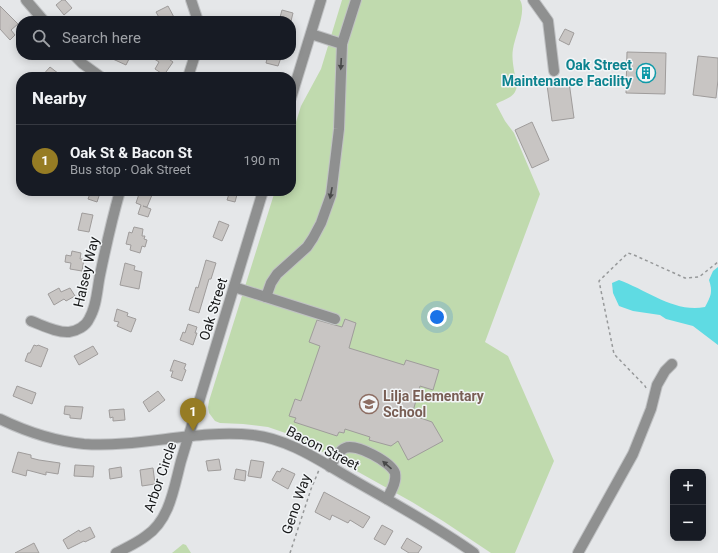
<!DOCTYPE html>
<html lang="en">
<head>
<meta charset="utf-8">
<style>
  :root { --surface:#171b24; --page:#20242c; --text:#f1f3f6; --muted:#9ea1a6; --line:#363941; --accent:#967c24 }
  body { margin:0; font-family:Roboto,sans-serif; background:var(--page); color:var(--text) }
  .controls { position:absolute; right:12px; bottom:12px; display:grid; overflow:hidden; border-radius:8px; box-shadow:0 2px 10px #0003 }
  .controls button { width:36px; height:36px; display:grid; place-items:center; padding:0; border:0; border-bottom:1px solid var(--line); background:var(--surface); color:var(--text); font:20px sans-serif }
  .you { position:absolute; left:437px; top:317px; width:14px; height:14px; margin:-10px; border:3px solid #fff; border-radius:50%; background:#1a73e8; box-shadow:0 0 0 6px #1a73e833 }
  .badge { display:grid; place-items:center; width:26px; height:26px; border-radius:50%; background:var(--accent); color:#fff; font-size:13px; font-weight:700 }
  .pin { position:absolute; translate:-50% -33px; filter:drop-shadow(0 1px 2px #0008) }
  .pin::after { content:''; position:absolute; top:21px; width:14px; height:12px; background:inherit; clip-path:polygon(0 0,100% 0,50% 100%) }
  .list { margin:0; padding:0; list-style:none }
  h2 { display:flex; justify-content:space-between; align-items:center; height:52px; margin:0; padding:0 16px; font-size:17px }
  h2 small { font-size:13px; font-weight:400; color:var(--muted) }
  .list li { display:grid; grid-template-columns:26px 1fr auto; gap:12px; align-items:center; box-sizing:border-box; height:72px; padding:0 16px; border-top:1px solid var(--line) }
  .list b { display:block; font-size:15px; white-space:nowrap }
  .list p { margin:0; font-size:13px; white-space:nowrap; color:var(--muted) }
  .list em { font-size:13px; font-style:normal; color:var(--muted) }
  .icon { flex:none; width:22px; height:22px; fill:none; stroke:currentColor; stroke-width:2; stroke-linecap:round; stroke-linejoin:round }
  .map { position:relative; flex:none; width:718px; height:553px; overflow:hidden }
  .search { position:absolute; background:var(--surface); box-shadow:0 2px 10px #0003; left:16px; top:16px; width:280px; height:44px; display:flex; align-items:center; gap:10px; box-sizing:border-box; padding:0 14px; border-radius:16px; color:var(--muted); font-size:15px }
  .panel { position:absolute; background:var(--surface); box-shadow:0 2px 10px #0003; left:16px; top:72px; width:280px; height:124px; border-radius:16px }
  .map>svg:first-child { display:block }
  .green { fill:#c0daae }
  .water { fill:#5fdbe3 }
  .building { fill:#c8c5c3; stroke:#9f9c9b }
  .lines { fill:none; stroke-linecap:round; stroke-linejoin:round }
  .minor-casing { stroke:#c0c2c4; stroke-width:12 }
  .path { stroke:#97999a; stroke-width:1.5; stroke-dasharray:3 3; stroke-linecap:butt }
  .minor { stroke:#8f9090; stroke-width:10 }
  .oneway { fill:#484949 }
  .labels { text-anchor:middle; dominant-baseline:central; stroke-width:3; stroke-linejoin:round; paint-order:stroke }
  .culture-label { font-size:14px; font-weight:bold; fill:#0d838f; stroke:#f2f5f7; text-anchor:end }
  .street-label { font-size:14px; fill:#18191a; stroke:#f2f5f7 }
  .education-label { font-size:14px; font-weight:bold; fill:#785e54; stroke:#f2f5f7; text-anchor:start }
</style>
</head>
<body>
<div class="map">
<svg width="718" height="553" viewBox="0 0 718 553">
  <rect width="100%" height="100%" fill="#e5e7e9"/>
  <g class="green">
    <path d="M 342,0 L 520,0 C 527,11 515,36 513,49 C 511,60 515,74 517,86 C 515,98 505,99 496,104 L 505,121 L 514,133 L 540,194 L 485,342 L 508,356 L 554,461 L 515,553 L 491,553 L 443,521 L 412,502 L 294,436 L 268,427 L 243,424 L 220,423 L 215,421 L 209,413 L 208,407 L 209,401 L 275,191 L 291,191 L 291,138 L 301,106 L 321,69 Z"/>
    <polygon points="183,544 186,545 191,553 172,553"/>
  </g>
  <path class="water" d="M 718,267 L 718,345 L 693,326 L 666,319 L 660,315 L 633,311 L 619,306 L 613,293 L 612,283 L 619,280 C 647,290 674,313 705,307 C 711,296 713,292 709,280 L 713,271 Z"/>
  <g class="building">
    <polygon points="62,0 65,0 72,8 64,15 56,5"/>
    <polygon points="0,6 18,24 11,30 15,35 10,40 0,29"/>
    <polygon points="168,6 176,21 161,21 156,12"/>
    <polygon points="282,10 293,13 291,21 279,21"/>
    <polygon points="565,29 574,33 569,45 559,40"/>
    <polygon points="627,52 666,53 665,94 626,93"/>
    <polygon points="104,55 131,55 126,65"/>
    <polygon points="148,55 163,55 173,62 164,75 155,69 159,62"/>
    <polygon points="268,55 282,55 278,66 266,63"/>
    <polygon points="698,56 718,58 718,80 716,98 693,95"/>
    <polygon points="50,67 63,77 41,77"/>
    <polygon points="569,82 574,118 552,121 547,85"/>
    <polygon points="532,122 549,160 532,168 515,130"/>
    <polygon points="91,191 100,193 97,202 88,199"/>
    <polygon points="140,191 152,195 147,207 143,206 151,209 148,217 138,214 141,205 136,203"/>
    <polygon points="230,191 238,191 235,202 227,200"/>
    <polygon points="82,213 93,215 89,232 78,230"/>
    <polygon points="219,221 229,225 222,241 213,237"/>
    <polygon points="134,227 143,229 142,236 145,236 144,239 147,240 145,247 142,246 140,253 130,250 131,245 126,244 129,232 132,233"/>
    <polygon points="72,251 81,253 80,259 84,259 82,271 70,269 71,263 65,262 66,255 71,256"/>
    <polygon points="206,260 216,263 211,279 209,279 199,313 189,310 196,287 198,288"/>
    <polygon points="125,263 135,266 134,270 142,272 139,289 120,285"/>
    <polygon points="59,288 61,292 70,288 75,296 66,301 64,299 54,305 48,294"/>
    <polygon points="117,309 128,313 127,316 136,319 131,332 117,326 119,322 114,321"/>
    <polygon points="345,319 356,323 349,348 404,365 406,360 439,370 433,390 420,386 412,415 432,422 443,441 408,460 398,441 391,446 369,440 370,437 345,429 344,433 339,432 337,436 294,422 296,418 289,416 295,399 301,401 320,346 309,342 317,320 342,327"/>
    <polygon points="188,324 197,327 195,333 197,333 193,345 180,340 183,332 185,333"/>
    <polygon points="34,345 37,346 38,345 48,349 41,367 25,361 28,353 30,353"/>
    <polygon points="93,346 98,354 79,365 74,356"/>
    <polygon points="174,360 186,364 184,369 186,370 182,381 171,377 173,371 170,371"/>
    <polygon points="17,386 36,393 32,404 13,396"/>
    <polygon points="158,391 165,400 149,412 143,402"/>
    <polygon points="65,406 83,407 81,419 70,418 70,415 64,414"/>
    <polygon points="124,409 125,420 113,421 113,417 110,418 109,410"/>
    <polygon points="18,452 31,455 31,458 39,460 60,463 58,474 46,472 46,475 27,470 26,476 12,472"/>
    <polygon points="219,459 221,470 208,471 206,461"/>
    <polygon points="251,460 264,462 261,478 248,476"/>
    <polygon points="75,465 94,466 93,477 74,476"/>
    <polygon points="121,467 122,477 110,479 109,469"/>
    <polygon points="153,468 155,484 142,486 140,470"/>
    <polygon points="282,468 295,474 288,489 272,480 277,471 280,472"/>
    <polygon points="236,469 246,471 245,481 234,479"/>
    <polygon points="324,492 370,517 363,528 350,520 348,523 332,515 330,520 315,512"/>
    <polygon points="382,525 393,531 385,545 374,539"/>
    <polygon points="90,527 95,537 85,542 84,541 68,549 63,540 79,530 80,532"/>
    <polygon points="407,538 422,547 418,553 409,553 401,548"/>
    <polygon points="34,543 39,553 15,553"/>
  </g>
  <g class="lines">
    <g class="minor-casing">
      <g id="minor">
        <polyline points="26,0 44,21"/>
        <polyline points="191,0 198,21"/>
        <polyline points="533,0 548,21 554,71"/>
        <polyline points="342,44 356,0"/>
        <polyline points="74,55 83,64 101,77"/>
        <polyline points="188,77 195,55"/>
        <polyline points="291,98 321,0"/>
        <polyline points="234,287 335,319"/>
        <polyline points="266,297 271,283 277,274 307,247 313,238 321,223 331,195 339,129 342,44 311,34"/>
        <path d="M 31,321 C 42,325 57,333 69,332 C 77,331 86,326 89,319 C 97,306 97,289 100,275 C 106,246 112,219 120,191"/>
        <path d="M 0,419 C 27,432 54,441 84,444 C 140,448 196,429 253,435 C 290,439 323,463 355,481 C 395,504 436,526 474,553"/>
        <path d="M 330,467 C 334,460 338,451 345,448 C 356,443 391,462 395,473 C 397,482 391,491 387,499"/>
        <path d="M 116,553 C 126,548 137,543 146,536 C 170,520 174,487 181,461 L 263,191"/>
        <polyline points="578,553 633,454 651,409 657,385 665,371 672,364"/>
      </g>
    </g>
    <g class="path">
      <polyline points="646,388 645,386 614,354 599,281 628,253 634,255 685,278 699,277 718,262"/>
      <polyline points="290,553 311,489 319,470"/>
    </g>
    <use href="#minor" class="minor"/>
  </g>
  <defs><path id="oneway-solid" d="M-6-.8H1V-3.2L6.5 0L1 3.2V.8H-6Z"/></defs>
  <g class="oneway">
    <use href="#oneway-solid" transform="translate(341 64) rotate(93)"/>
    <use href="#oneway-solid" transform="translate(331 193) rotate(101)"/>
    <use href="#oneway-solid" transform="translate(387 465) rotate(-139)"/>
  </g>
  <defs>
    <g id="building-ring" transform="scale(1)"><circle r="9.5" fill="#f2f5f7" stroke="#0f9aa8" stroke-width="1.5"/><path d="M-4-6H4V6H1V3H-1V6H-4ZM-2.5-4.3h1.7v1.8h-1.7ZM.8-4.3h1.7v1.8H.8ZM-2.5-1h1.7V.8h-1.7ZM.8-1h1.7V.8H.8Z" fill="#0f9aa8"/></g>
    <g id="school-ring" transform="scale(1)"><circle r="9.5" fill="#f2f5f7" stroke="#8d6e63" stroke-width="1.5"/><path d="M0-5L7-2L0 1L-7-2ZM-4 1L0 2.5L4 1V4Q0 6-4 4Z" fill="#8d6e63"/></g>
  </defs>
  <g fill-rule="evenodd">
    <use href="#building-ring" x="646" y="73"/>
    <use href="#school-ring" x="369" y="404"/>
  </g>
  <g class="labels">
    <g class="culture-label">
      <text x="632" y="65">Oak Street<tspan x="632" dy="16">Maintenance Facility</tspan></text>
    </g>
    <g class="street-label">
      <text transform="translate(86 272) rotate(-77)">Halsey Way</text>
      <text transform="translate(213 309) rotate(-73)">Oak Street</text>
      <text transform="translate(323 448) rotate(27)">Bacon Street</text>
      <text transform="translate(160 477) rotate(-71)">Arbor Circle</text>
      <text transform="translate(296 504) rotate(-71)">Geno Way</text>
    </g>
    <g class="education-label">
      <text x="383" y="396">Lilja Elementary<tspan x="383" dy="16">School</tspan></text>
    </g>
  </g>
</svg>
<div class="controls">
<button>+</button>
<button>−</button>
</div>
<div class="you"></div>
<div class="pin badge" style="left:193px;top:431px">1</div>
<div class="search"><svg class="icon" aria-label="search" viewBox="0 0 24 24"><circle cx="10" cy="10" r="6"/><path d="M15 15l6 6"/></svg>Search here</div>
<section class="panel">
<h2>Nearby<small></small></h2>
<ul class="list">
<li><span class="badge">1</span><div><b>Oak St &amp; Bacon St</b><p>Bus stop · Oak Street</p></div><em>190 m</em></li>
</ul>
</section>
</div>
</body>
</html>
